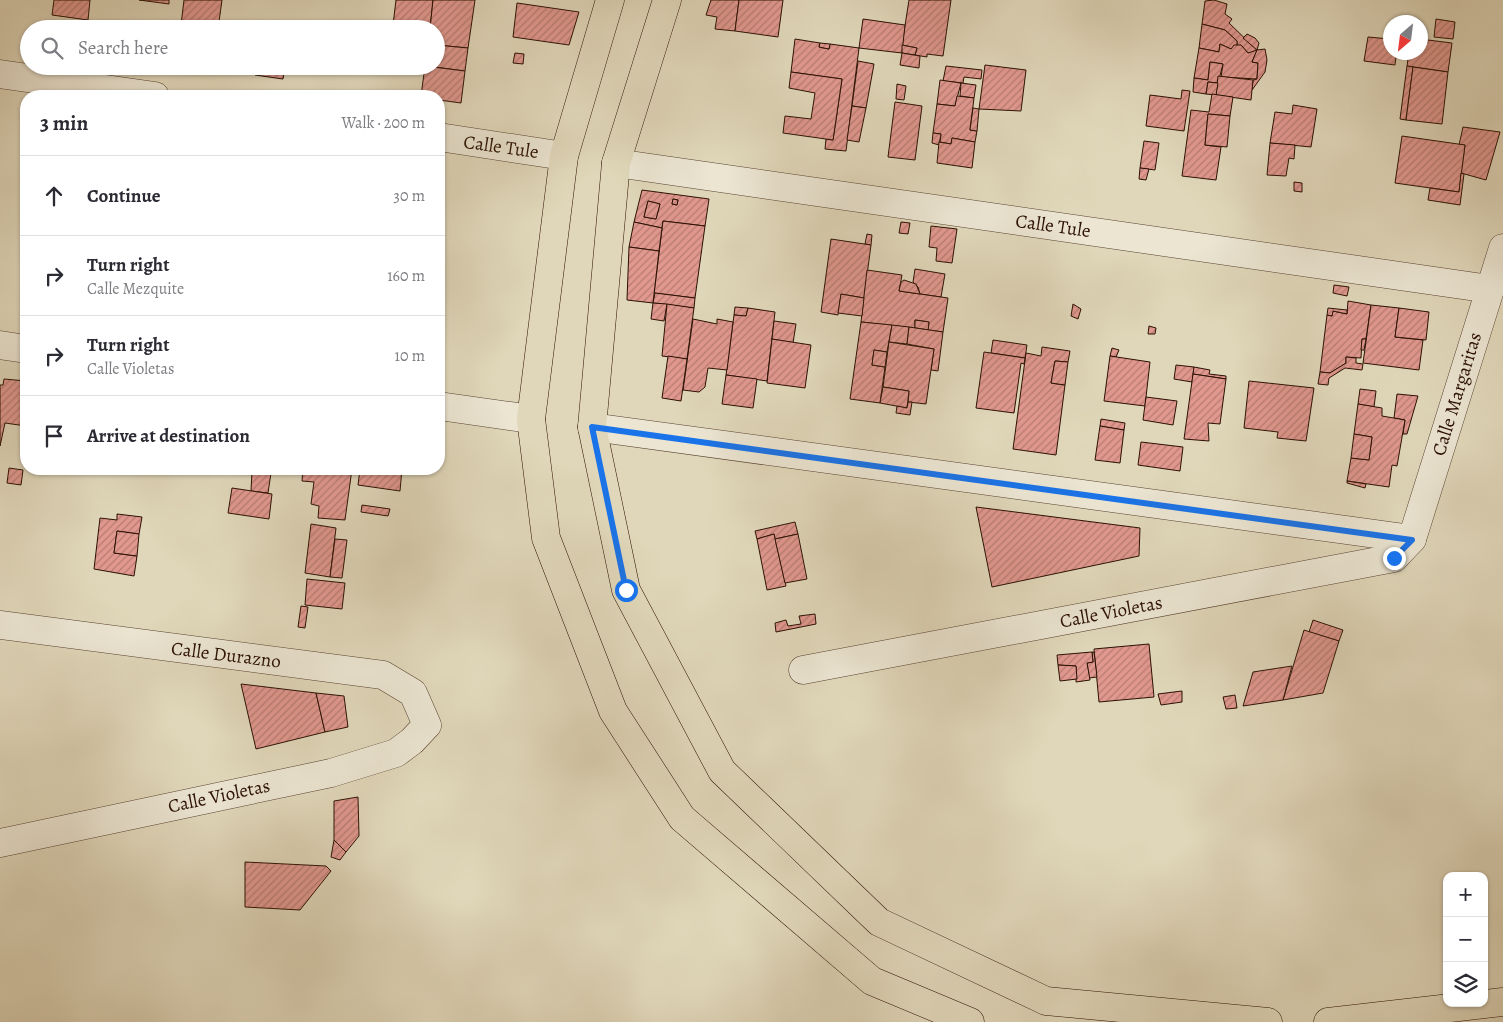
<!DOCTYPE html>
<html lang="en">
<head>
<meta charset="utf-8">
<style>
  :root { --surface:#fff; --page:#f2f2f3; --text:#2b2b33; --muted:#7c7c81; --line:#e1e1e2 }
  body { margin:0; font-family:Alegreya,serif; background:var(--page); color:var(--text) }
  .controls { position:absolute; right:15px; bottom:15px; display:grid; overflow:hidden; border-radius:10px; box-shadow:0 1px 4px #0004 }
  .controls button { width:45px; height:45px; display:grid; place-items:center; padding:0; border:0; border-bottom:1px solid var(--line); background:var(--surface); color:var(--text); font:25px sans-serif }
  .compass { position:absolute; left:1383px; top:15px; width:45px; height:45px; border-radius:50%; background:var(--surface); box-shadow:0 1px 4px #0004; rotate:208deg }
  .stop { position:absolute; width:15px; height:15px; margin:-11px; border:4px solid #1a73e8; border-radius:50%; background:#fff }
  .stop.end { background:#1a73e8; border-color:#fff; box-shadow:0 1px 5px #0008 }
  .list { margin:0; padding:0; list-style:none }
  h2 { display:flex; justify-content:space-between; align-items:center; height:65px; margin:0; padding:0 20px; font-size:21px }
  h2 small { font-size:16px; font-weight:400; color:var(--muted) }
  .list li { display:grid; grid-template-columns:32px 1fr auto; gap:15px; align-items:center; box-sizing:border-box; height:80px; padding:0 20px; border-top:1px solid var(--line) }
  .list b { display:block; font-size:19px; white-space:nowrap }
  .list p { margin:0; font-size:16px; white-space:nowrap; color:var(--muted) }
  .list em { font-size:16px; font-style:normal; color:var(--muted) }
  .icon { flex:none; width:28px; height:28px; fill:none; stroke:currentColor; stroke-width:2; stroke-linecap:round; stroke-linejoin:round }
  .map { position:relative; flex:none; width:1503px; height:1022px; overflow:hidden }
  .search { position:absolute; background:var(--surface); box-shadow:0 1px 4px #0004; left:20px; top:20px; width:425px; height:55px; display:flex; align-items:center; gap:12px; box-sizing:border-box; padding:0 18px; border-radius:28px; color:var(--muted); font-size:19px }
  .panel { position:absolute; background:var(--surface); box-shadow:0 1px 4px #0004; left:20px; top:90px; width:425px; height:385px; border-radius:20px }
  .map>svg:first-child { display:block }
  .building { fill:url(#building-hatch); stroke:#2b1003; fill-rule:evenodd }
  .lines { fill:none; stroke-linecap:round; stroke-linejoin:round }
  .minor-casing { stroke:#584231; stroke-width:29 }
  .major-casing { stroke:#2b1003; stroke-width:29 }
  .minor { stroke:#ebe5d2; stroke-width:28 }
  .major { stroke:#e0d7ba; stroke-width:28 }
  .route { stroke:#1a73e8; stroke-width:6 }
  .labels { text-anchor:middle; dominant-baseline:central; stroke-width:4; stroke-linejoin:round; paint-order:stroke }
  .street-label { font-size:19px; fill:#2b1003; stroke:#ebe5d2 }
</style>
</head>
<body>
<div class="map">
<svg width="1503" height="1022" viewBox="0 0 1503 1022">
  <defs>
    <pattern id="building-hatch" width="6" height="6" patternUnits="userSpaceOnUse" patternTransform="scale(1.25)"><rect width="6" height="6" fill="#e1988f"/><path d="M-1 1l2-2M0 6l6-6M5 7l2-2" fill="none" stroke="#b77b73"/></pattern>
  </defs>
  <rect width="100%" height="100%" fill="#e0d7ba"/>
  <filter id="stains"><feTurbulence type="fractalNoise" baseFrequency=".004" numOctaves="4"/><feColorMatrix values="0 0 0 0 .2 0 0 0 0 .09 0 0 0 0 .02 0 0 0 .5 -.17"/></filter>
  <radialGradient id="worn" r=".72"><stop offset=".6" stop-color="#630" stop-opacity="0"/><stop offset="1" stop-color="#630" stop-opacity=".3"/></radialGradient>
  <g class="building">
    <polygon points="54,0 90,0 88,20 52,15"/>
    <polygon points="139,0 169,0 169,4"/>
    <polygon points="184,0 222,0 218,29 198,29 181,25"/>
    <polygon points="396,0 433,0 430,29 393,25"/>
    <polygon points="433,0 475,0 468,48 436,45 436,29 430,29"/>
    <polygon points="711,0 739,0 735,31 715,29 717,17 706,15"/>
    <polygon points="739,0 783,0 778,37 735,31"/>
    <polygon points="909,0 951,0 943,56 927,54 927,57 915,55 917,48 902,45"/>
    <polygon points="1214,0 1227,4 1225,14 1232,19 1229,23 1257,50 1255,52 1248,53 1241,45 1237,47 1237,41 1225,30 1202,24 1205,1"/>
    <polygon points="517,3 579,12 569,45 513,37"/>
    <polygon points="863,19 905,25 902,53 859,48"/>
    <polygon points="1436,19 1455,22 1453,39 1434,37"/>
    <polygon points="1202,24 1225,30 1237,41 1237,46 1231,49 1220,44 1219,52 1199,48"/>
    <polygon points="1247,34 1255,38 1259,43 1257,50 1243,38"/>
    <polygon points="1368,37 1390,39 1390,52 1396,52 1396,57 1395,65 1364,61"/>
    <polygon points="795,39 820,43 819,47 829,49 830,44 859,48 846,151 825,149 826,139 833,140 842,79 791,72"/>
    <polygon points="1420,39 1452,43 1448,72 1407,66 1409,52 1420,52"/>
    <polygon points="820,43 830,44 829,49 819,47"/>
    <polygon points="1220,44 1231,49 1234,45 1241,45 1248,53 1257,50 1252,62 1258,63 1257,79 1221,77 1223,64 1210,62 1208,80 1194,78 1199,48 1219,52"/>
    <polygon points="436,45 468,48 465,71 427,66 436,66"/>
    <polygon points="902,45 917,48 915,55 902,53"/>
    <polygon points="1265,49 1267,60 1265,72 1252,90 1253,80 1257,79 1258,63 1252,62 1257,50"/>
    <polygon points="1396,52 1409,52 1408,58 1395,57"/>
    <polygon points="515,53 524,54 523,64 513,63"/>
    <polygon points="902,53 920,56 919,68 900,65"/>
    <polygon points="858,61 874,64 866,108 852,106"/>
    <polygon points="1210,62 1223,64 1218,83 1208,82 1206,94 1193,92 1194,78 1208,80"/>
    <polygon points="985,65 1026,70 1021,111 979,109"/>
    <polygon points="256,66 285,66 283,79 255,75"/>
    <polygon points="425,66 465,71 461,103 439,100 439,96 421,96"/>
    <polygon points="946,66 982,70 981,79 964,77 963,83 943,81"/>
    <polygon points="1407,66 1413,67 1406,120 1400,119"/>
    <polygon points="1413,67 1448,72 1442,124 1406,120"/>
    <polygon points="791,72 842,79 833,140 783,133 785,116 811,119 815,93 789,88"/>
    <polygon points="1218,76 1253,80 1251,100 1216,95"/>
    <polygon points="940,80 961,83 955,106 937,104"/>
    <polygon points="1208,82 1218,83 1216,95 1206,94"/>
    <polygon points="961,83 976,85 974,98 960,96"/>
    <polygon points="897,84 906,86 904,100 896,99"/>
    <polygon points="1182,90 1190,91 1184,131 1146,126 1150,95 1181,99"/>
    <polygon points="1212,94 1233,97 1230,116 1208,114 1205,145 1221,147 1216,180 1182,176 1191,110 1209,112"/>
    <polygon points="957,96 974,98 970,130 977,131 975,142 952,138 951,144 940,142 941,134 933,133 937,104 955,106"/>
    <polygon points="895,102 922,106 915,160 888,157"/>
    <polygon points="1293,105 1317,109 1311,147 1270,143 1275,112 1292,114"/>
    <polygon points="852,106 866,108 859,142 847,140"/>
    <polygon points="973,108 979,109 977,131 970,130"/>
    <polygon points="1208,114 1230,116 1227,147 1205,145"/>
    <polygon points="1463,127 1500,132 1486,180 1461,173 1465,145 1459,145"/>
    <polygon points="933,133 941,134 939,145 932,143"/>
    <polygon points="1402,136 1465,145 1459,192 1395,183"/>
    <polygon points="952,138 975,142 972,168 937,163 939,142 951,144"/>
    <polygon points="1144,141 1159,143 1155,170 1140,168"/>
    <polygon points="1270,143 1295,145 1294,159 1289,158 1286,176 1267,175"/>
    <polygon points="26,166 26,187 24,186"/>
    <polygon points="1140,168 1149,169 1146,180 1139,179"/>
    <polygon points="1461,173 1464,174 1460,205 1428,200 1430,188 1459,192"/>
    <polygon points="1294,182 1302,183 1302,192 1294,191"/>
    <path d="M 642,190 L 709,199 L 705,226 L 663,221 L 662,228 L 634,222 ZM 673,199 L 678,200 L 677,205 L 672,204 ZM 648,201 L 660,204 L 656,219 L 644,217 Z"/>
    <polygon points="673,199 678,200 677,205 672,204"/>
    <polygon points="648,201 660,204 656,219 644,217"/>
    <polygon points="663,221 705,226 695,298 654,293"/>
    <polygon points="634,222 662,228 659,251 629,247"/>
    <polygon points="901,222 910,223 908,234 899,233"/>
    <polygon points="931,226 957,229 952,263 936,261 937,248 929,247"/>
    <polygon points="867,234 872,235 871,245 865,244"/>
    <polygon points="831,239 871,245 864,298 841,294 838,315 821,312"/>
    <polygon points="629,247 659,251 653,303 627,300"/>
    <polygon points="915,269 945,274 941,297 920,294 918,287 913,282"/>
    <polygon points="867,270 902,275 899,291 948,298 943,332 928,330 929,322 915,320 915,328 861,322"/>
    <polygon points="904,280 916,284 920,294 899,291 901,282"/>
    <polygon points="1334,285 1349,287 1347,296 1333,293"/>
    <polygon points="655,293 695,298 694,308 653,303"/>
    <polygon points="841,294 864,298 862,316 838,313"/>
    <polygon points="1348,301 1371,305 1366,339 1362,339 1361,358 1346,357 1346,363 1330,373 1320,372 1327,315 1332,316 1333,311 1347,314"/>
    <polygon points="653,303 667,304 664,321 651,319"/>
    <polygon points="667,304 694,308 687,359 662,356"/>
    <polygon points="1073,304 1081,309 1078,319 1071,316"/>
    <polygon points="1371,305 1399,308 1395,337 1423,340 1419,370 1363,363"/>
    <polygon points="735,307 748,308 746,316 734,315"/>
    <polygon points="748,308 775,312 767,381 726,375 734,315 746,316"/>
    <polygon points="1328,308 1347,310 1347,314 1333,311 1332,316 1327,315"/>
    <polygon points="1399,308 1429,312 1426,340 1395,337"/>
    <polygon points="693,319 717,324 717,319 733,322 727,370 708,368 705,387 699,392 683,390"/>
    <polygon points="915,320 929,322 928,330 915,328"/>
    <polygon points="774,321 796,324 793,343 772,339"/>
    <polygon points="861,322 892,325 887,352 874,350 872,365 885,367 880,403 850,399"/>
    <polygon points="892,325 909,327 907,344 889,342"/>
    <polygon points="1149,326 1156,328 1155,334 1148,334"/>
    <polygon points="909,327 943,332 938,371 931,370 934,349 907,344"/>
    <polygon points="772,339 811,345 805,388 767,383"/>
    <polygon points="1362,339 1366,339 1364,350 1361,350"/>
    <polygon points="993,340 1027,345 1025,358 991,353"/>
    <polygon points="889,342 934,349 926,404 908,402 909,391 883,387"/>
    <polygon points="1042,347 1070,351 1068,362 1055,361 1051,383 1065,385 1056,455 1013,449 1026,353 1041,356"/>
    <polygon points="1112,348 1119,350 1116,357 1110,356"/>
    <polygon points="874,350 887,352 885,367 872,365"/>
    <polygon points="984,352 1025,358 1024,364 1021,363 1014,413 976,408"/>
    <polygon points="668,356 687,359 681,401 662,398"/>
    <polygon points="1110,356 1150,362 1145,406 1104,401"/>
    <polygon points="1346,357 1356,358 1356,363 1363,364 1362,370 1345,368 1329,378 1328,385 1318,384 1320,372 1330,373 1346,363"/>
    <polygon points="1055,361 1068,362 1065,385 1051,383"/>
    <polygon points="1176,365 1194,367 1192,382 1174,379"/>
    <polygon points="1194,367 1210,370 1209,374 1226,376 1226,379 1193,374"/>
    <polygon points="1193,374 1226,379 1220,424 1208,423 1209,441 1184,439"/>
    <polygon points="726,375 757,379 753,408 722,404"/>
    <polygon points="4,379 26,381 26,426 5,423 0,446 0,385 3,385"/>
    <polygon points="1249,381 1314,388 1306,441 1277,438 1278,432 1244,428"/>
    <polygon points="883,387 909,391 907,408 880,403"/>
    <polygon points="1360,389 1376,391 1374,407 1358,404"/>
    <polygon points="1397,394 1418,396 1407,434 1403,434 1405,420 1394,418"/>
    <polygon points="1146,397 1177,401 1173,425 1143,420"/>
    <polygon points="908,402 912,402 910,415 896,413 897,406 907,408"/>
    <polygon points="1358,404 1382,408 1382,416 1405,420 1397,466 1392,465 1389,487 1347,481 1351,458 1369,460 1372,437 1354,434"/>
    <polygon points="1101,419 1125,423 1124,430 1100,426"/>
    <polygon points="1100,426 1124,430 1120,463 1095,460"/>
    <polygon points="1354,434 1372,437 1369,460 1351,458"/>
    <polygon points="1141,442 1183,447 1180,471 1138,465"/>
    <polygon points="9,468 23,470 21,485 7,483"/>
    <polygon points="303,469 352,469 345,520 318,518 319,506 311,504 314,482 302,481"/>
    <polygon points="360,469 402,469 400,491 358,485"/>
    <polygon points="252,471 271,473 268,493 251,491"/>
    <polygon points="1347,481 1366,484 1365,488 1347,483"/>
    <polygon points="232,488 272,494 269,519 228,513"/>
    <polygon points="362,505 390,509 388,516 361,512"/>
    <polygon points="976,507 1140,528 1139,556 992,587"/>
    <polygon points="117,514 142,517 139,534 117,531 114,553 137,556 134,576 94,569 100,518 117,520"/>
    <polygon points="795,522 798,534 775,539 774,534 757,539 755,531"/>
    <polygon points="311,524 336,528 330,577 305,573"/>
    <polygon points="117,531 139,534 137,556 114,553"/>
    <polygon points="774,534 786,586 767,590 757,539"/>
    <polygon points="798,534 807,579 785,583 775,539"/>
    <polygon points="335,539 347,540 342,578 330,577"/>
    <polygon points="307,579 345,583 342,609 305,605"/>
    <polygon points="301,606 308,607 305,628 298,627"/>
    <polygon points="815,614 816,624 776,632 775,623 786,620 788,626 801,624 799,616"/>
    <polygon points="1313,620 1343,630 1339,641 1309,632"/>
    <polygon points="1304,630 1339,641 1323,693 1283,700"/>
    <polygon points="1149,644 1154,697 1099,702 1094,649"/>
    <polygon points="1092,652 1094,652 1097,677 1089,678 1087,663 1093,662"/>
    <polygon points="1092,652 1093,662 1087,663 1090,680 1076,682 1076,666 1058,665 1057,655"/>
    <polygon points="1058,665 1076,666 1077,679 1060,681"/>
    <polygon points="1292,666 1283,700 1243,706 1253,672"/>
    <polygon points="241,684 316,693 325,732 256,749"/>
    <polygon points="1182,691 1182,702 1161,705 1158,694"/>
    <polygon points="316,693 344,696 348,727 325,732"/>
    <polygon points="1235,695 1237,708 1226,709 1223,697"/>
    <polygon points="358,797 359,836 346,852 334,840 334,801"/>
    <polygon points="334,840 346,852 340,860 331,857"/>
    <polygon points="245,862 326,866 331,871 300,910 245,907"/>
  </g>
  <g class="lines">
    <g class="minor-casing">
      <g id="minor">
        <polyline points="0,74 155,96"/>
        <polyline points="439,137 564,156"/>
        <polyline points="616,163 1490,289"/>
        <polyline points="0,345 26,349"/>
        <polyline points="439,406 531,419"/>
        <polyline points="592,427 1412,539"/>
        <polyline points="0,625 383,675 413,693 427,725 412,741 396,753 331,773 0,843"/>
        <polyline points="803,670 1394,558 1412,539 1503,248"/>
      </g>
    </g>
    <g class="major-casing">
      <g id="major">
        <polyline points="610,0 564,156 531,419 546,538 613,711 682,818 872,981 970,1022"/>
        <polyline points="667,0 616,163 592,427 626,590 722,771 879,922 1046,1001 1268,1022"/>
        <polyline points="1328,1022 1503,1002"/>
      </g>
    </g>
    <use href="#minor" class="minor"/>
    <use href="#major" class="major"/>
  </g>
  <g class="lines">
    <polyline class="route" points="626,590 592,427 1412,540 1394,558"/>
  </g>
  <g class="labels">
    <g class="street-label">
      <text transform="translate(501 147) rotate(8)">Calle Tule</text>
      <text transform="translate(1053 226) rotate(8)">Calle Tule</text>
      <text transform="translate(1457 394) rotate(-73)">Calle Margaritas</text>
      <text transform="translate(1111 612) rotate(-11)">Calle Violetas</text>
      <text transform="translate(226 655) rotate(7)">Calle Durazno</text>
      <text transform="translate(219 796) rotate(-12)">Calle Violetas</text>
    </g>
  </g>
  <rect width="100%" height="100%" filter="url(#stains)"/>
  <rect width="100%" height="100%" fill="url(#worn)"/>
</svg>
<div class="controls">
<button>+</button>
<button>−</button>
<button><svg class="icon" aria-label="layers" viewBox="0 0 24 24"><path d="M12 4l9 5-9 5-9-5zM3 14l9 5 9-5"/></svg></button>
</div>
<svg class="compass" viewBox="-18 -18 36 36"><path d="M0-13l5 13h-10z" fill="#e53935"/><path d="M0 13l5-13h-10z" fill="#7c7c81"/></svg>
<div class="stop" style="left:626px;top:590px"></div>
<div class="stop end" style="left:1394px;top:558px"></div>
<div class="search"><svg class="icon" aria-label="search" viewBox="0 0 24 24"><circle cx="10" cy="10" r="6"/><path d="M15 15l6 6"/></svg>Search here</div>
<section class="panel">
<h2>3 min<small>Walk · 200 m</small></h2>
<ul class="list">
<li><svg class="icon" aria-label="ahead" viewBox="0 0 24 24"><path d="M12 20V5M6 11l6-6 6 6"/></svg><div><b>Continue</b></div><em>30 m</em></li>
<li><svg class="icon" aria-label="right" viewBox="0 0 24 24"><path d="M7 20v-9h11M14 6l5 5-5 5"/></svg><div><b>Turn right</b><p>Calle Mezquite</p></div><em>160 m</em></li>
<li><svg class="icon" aria-label="right" viewBox="0 0 24 24"><path d="M7 20v-9h11M14 6l5 5-5 5"/></svg><div><b>Turn right</b><p>Calle Violetas</p></div><em>10 m</em></li>
<li><svg class="icon" aria-label="arrive" viewBox="0 0 24 24"><path d="M6 21V4h12l-3 4 3 4H6"/></svg><div><b>Arrive at destination</b></div></li>
</ul>
</section>
</div>
</body>
</html>
